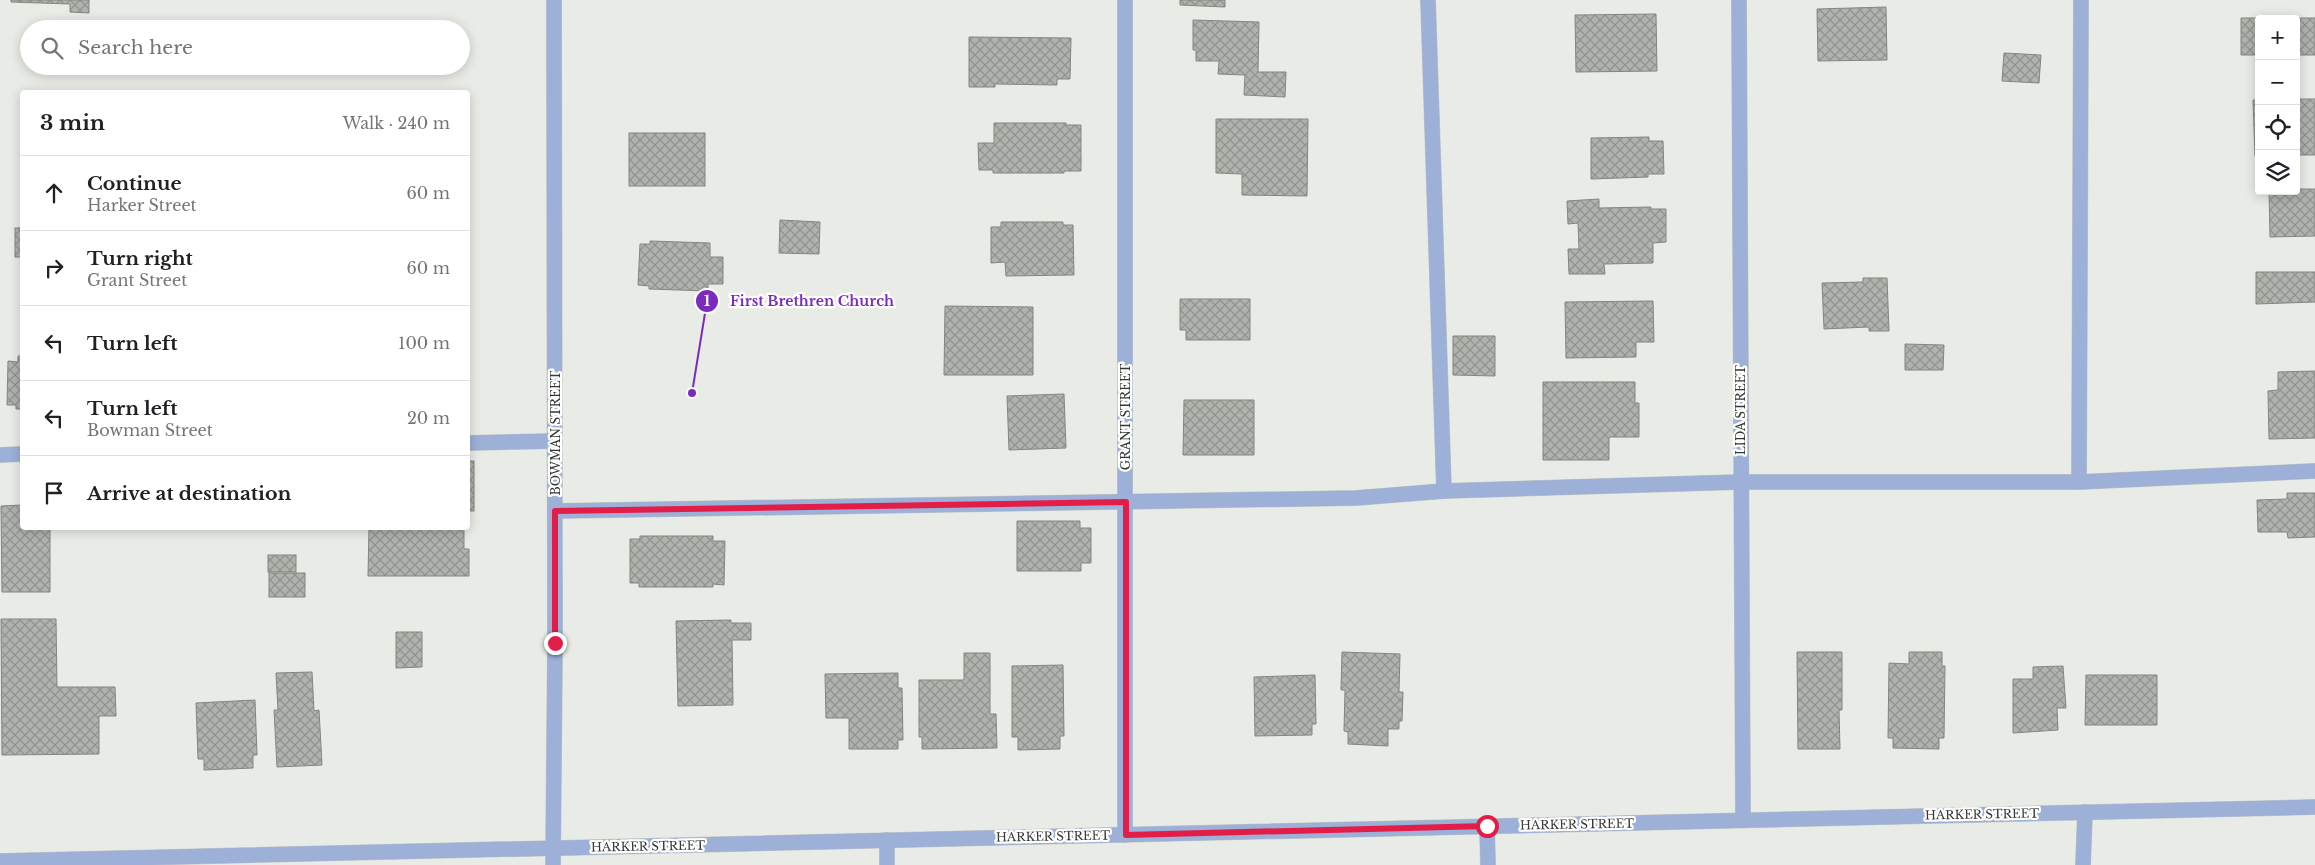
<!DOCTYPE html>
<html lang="en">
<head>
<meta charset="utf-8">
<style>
  :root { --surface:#fff; --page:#f6f6f6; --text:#202124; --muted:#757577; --line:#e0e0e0 }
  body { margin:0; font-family:"Libre Baskerville",serif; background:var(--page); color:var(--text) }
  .controls { position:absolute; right:15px; top:15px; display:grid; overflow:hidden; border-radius:5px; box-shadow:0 2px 12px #0003 }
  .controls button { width:45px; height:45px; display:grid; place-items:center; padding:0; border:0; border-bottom:1px solid var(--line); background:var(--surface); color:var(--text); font:25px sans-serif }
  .stop { position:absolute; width:15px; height:15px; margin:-11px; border:4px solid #e11d48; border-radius:50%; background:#fff }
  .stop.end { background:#e11d48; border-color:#fff; box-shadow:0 1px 5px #0008 }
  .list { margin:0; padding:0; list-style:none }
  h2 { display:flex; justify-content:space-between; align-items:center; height:65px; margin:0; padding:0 20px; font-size:21px }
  h2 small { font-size:16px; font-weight:400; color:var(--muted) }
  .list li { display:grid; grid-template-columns:32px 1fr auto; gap:15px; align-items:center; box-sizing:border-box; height:75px; padding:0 20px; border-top:1px solid var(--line) }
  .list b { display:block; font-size:19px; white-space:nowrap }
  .list p { margin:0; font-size:16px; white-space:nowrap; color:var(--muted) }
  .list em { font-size:16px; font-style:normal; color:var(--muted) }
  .icon { flex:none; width:28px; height:28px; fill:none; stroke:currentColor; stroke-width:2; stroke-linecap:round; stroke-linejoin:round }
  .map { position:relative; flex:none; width:2315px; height:865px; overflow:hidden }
  .search { position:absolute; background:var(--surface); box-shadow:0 2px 12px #0003; left:20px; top:20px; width:450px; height:55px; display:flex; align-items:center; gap:12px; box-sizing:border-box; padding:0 18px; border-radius:28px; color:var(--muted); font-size:19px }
  .panel { position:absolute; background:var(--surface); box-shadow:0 2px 12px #0003; left:20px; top:90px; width:450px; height:440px; border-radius:5px }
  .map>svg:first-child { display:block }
  .building { fill:url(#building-cross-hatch); stroke:#838680 }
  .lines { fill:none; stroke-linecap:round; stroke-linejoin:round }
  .minor-casing { stroke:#c5c8c3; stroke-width:16 }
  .minor { stroke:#9db0d8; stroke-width:15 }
  .route { stroke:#e11d48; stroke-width:6 }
  .labels { text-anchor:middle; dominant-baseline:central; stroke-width:4.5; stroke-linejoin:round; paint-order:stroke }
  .street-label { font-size:12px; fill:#363835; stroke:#fff }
  .leader { fill:none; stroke:#7b2cbf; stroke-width:2 }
  .callout-dot { fill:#7b2cbf; stroke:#fff; stroke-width:2 }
  .mark-label { font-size:15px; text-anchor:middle; font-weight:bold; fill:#fff }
  .callout-label { font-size:14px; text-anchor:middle; font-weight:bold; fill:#7b2cbf; stroke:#fff; stroke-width:4.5; stroke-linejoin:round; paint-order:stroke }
</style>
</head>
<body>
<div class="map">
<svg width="2315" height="865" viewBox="0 0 2315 865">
  <defs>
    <pattern id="building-cross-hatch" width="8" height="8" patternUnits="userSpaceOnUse" patternTransform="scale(1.25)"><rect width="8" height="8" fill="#b0b3ad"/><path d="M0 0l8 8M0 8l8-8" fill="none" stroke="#90938e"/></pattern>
  </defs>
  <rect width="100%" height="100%" fill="#e9ece6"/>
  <g class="building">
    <polygon points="11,0 89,0 89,13 70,12 70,4 11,2"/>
    <polygon points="1180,0 1225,0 1225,7 1180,5"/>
    <polygon points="1886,7 1887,60 1818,61 1817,9"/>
    <polygon points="1656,14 1657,71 1576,72 1575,15"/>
    <polygon points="2241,18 2315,18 2315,55 2296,55 2296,19 2259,19 2259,55 2241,55"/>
    <polygon points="1193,20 1259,22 1258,72 1286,72 1285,97 1244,95 1245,75 1218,74 1219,61 1196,61 1196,50 1193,50"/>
    <polygon points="969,37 1071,38 1070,79 1057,79 1057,85 995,84 995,87 969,87"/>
    <polygon points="2004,53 2041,55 2039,83 2002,81"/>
    <rect x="2296" y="99" width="19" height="56"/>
    <polygon points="2253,100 2259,100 2259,156 2255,156"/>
    <polygon points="1216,119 1308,119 1307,196 1242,195 1242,174 1216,173"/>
    <polygon points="994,123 1066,123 1066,125 1081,125 1081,171 1064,171 1064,173 993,173 993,170 979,170 978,143 994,143"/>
    <rect x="629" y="133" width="76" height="53"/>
    <polygon points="1649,137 1649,141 1663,141 1664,174 1648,174 1648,177 1591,179 1591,138"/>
    <polygon points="2296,189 2315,189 2315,236 2270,237 2269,191 2296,191"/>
    <polygon points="1599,199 1599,208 1651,207 1651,209 1666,209 1666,242 1653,243 1653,263 1604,264 1605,274 1569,274 1568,249 1579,249 1578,223 1568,224 1567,201"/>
    <polygon points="780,220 820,222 819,254 779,253"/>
    <polygon points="1001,222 1063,222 1063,225 1073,225 1074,275 1006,276 1005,262 991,263 991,227 1001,227"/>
    <rect x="15" y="228" width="7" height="29"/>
    <polygon points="650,241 710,243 710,257 723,257 723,284 708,284 708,291 649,289 649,286 638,285 640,244 650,244"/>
    <polygon points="2256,272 2315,272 2315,302 2256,304"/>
    <polygon points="1863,278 1887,278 1889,331 1869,331 1869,327 1824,329 1822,283 1863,282"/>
    <polygon points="1180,299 1250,299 1250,340 1186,340 1186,330 1180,330"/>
    <polygon points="1653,301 1654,342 1636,342 1636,357 1566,358 1565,302"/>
    <polygon points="945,306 1033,307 1033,375 944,375"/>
    <polygon points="1453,336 1495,336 1495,376 1453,375"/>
    <polygon points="1905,344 1944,345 1943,370 1905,370"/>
    <polygon points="18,356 22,356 22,409 16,409 16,405 7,405 8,361 18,362"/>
    <polygon points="2315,371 2315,438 2269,439 2268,391 2278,390 2278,372"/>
    <polygon points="1543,382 1635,382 1635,403 1639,403 1639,437 1609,437 1609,460 1543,460"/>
    <polygon points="1064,394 1066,448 1009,450 1007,396"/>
    <polygon points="1184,400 1254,400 1254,455 1183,455"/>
    <rect x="468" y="461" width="6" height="50"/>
    <polygon points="2287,493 2315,493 2315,537 2288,538 2287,532 2258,532 2257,500 2287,499"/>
    <polygon points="22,505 22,528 50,528 50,592 2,592 1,506"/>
    <polygon points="1017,521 1080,521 1080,528 1091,528 1091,563 1081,563 1081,571 1017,571"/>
    <polygon points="369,528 464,528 464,549 469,549 469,576 368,576"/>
    <polygon points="640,536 713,536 713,541 725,541 724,585 713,584 713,587 639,587 639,583 630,583 630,539 640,539"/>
    <rect x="268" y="555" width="28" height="17"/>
    <rect x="269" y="573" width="36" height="24"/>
    <polygon points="1,619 56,619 57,687 115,687 116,716 99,716 99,754 2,755"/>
    <polygon points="731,620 731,623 751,623 751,640 732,640 733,705 678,706 676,621"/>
    <polygon points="396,632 422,632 422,667 396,668"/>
    <polygon points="1342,652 1400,654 1399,692 1403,692 1402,721 1399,721 1399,729 1388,729 1388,746 1348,744 1348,732 1344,731 1345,690 1341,690"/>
    <polygon points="1797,652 1842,652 1842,710 1839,710 1840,749 1798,749"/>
    <polygon points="1909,652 1942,652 1942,666 1945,666 1944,738 1939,738 1939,749 1893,748 1893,738 1888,738 1889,663 1909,664"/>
    <polygon points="964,653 990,653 990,714 996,714 997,748 922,749 922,737 919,737 919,680 964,680"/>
    <polygon points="1063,665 1064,736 1060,736 1060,749 1018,750 1018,737 1012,737 1012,666"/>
    <polygon points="2063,666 2066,708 2057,708 2058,730 2013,733 2013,679 2033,679 2033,667"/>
    <polygon points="312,672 314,711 319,710 322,765 277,767 274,710 278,710 276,673"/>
    <polygon points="898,673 898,688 902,688 903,740 898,740 898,749 849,749 849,718 826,718 825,674"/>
    <polygon points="1315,675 1316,724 1312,724 1312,735 1255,736 1254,677"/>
    <polygon points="2086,675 2157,675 2157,725 2085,725"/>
    <polygon points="255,700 257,755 253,755 253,768 204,770 204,759 198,759 196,703"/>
  </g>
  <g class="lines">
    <g class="minor-casing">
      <g id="minor">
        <polyline points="1125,0 1125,835"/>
        <polyline points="1428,0 1444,491"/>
        <polyline points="1739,0 1743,820"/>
        <polyline points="468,443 555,441"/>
        <polyline points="0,455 22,454"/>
        <polyline points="2079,482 2081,0"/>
        <polyline points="555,511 1356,498 1444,491 1740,482 2079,482 2315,471"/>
        <polyline points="1487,826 1488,865"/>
        <polyline points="0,861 2315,807"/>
        <polyline points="553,865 555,643 554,0"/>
        <polyline points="887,865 887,840"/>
        <polyline points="2083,865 2085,812"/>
      </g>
    </g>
    <use href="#minor" class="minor"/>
  </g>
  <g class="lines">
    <polyline class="route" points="555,643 555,511 1126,502 1126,835 1487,826"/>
  </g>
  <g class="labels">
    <g class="street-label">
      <text transform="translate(1740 410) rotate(-90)">LIDA STREET</text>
      <text transform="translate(1125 417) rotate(-90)">GRANT STREET</text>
      <text transform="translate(555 433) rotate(-90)">BOWMAN STREET</text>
      <text transform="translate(1982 814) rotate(-1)">HARKER STREET</text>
      <text transform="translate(1577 824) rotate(-1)">HARKER STREET</text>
      <text transform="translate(1053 836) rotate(-1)">HARKER STREET</text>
      <text transform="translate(648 846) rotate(-1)">HARKER STREET</text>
    </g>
  </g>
  <path class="leader" d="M692 393L707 301"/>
  <g class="callout-dot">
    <circle cx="692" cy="393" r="5"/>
    <circle cx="707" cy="301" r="12"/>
  </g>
  <g class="mark-label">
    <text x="707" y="306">1</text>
  </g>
  <g class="callout-label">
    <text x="812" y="306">First Brethren Church</text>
  </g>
</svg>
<div class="controls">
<button>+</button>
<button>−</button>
<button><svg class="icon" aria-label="locate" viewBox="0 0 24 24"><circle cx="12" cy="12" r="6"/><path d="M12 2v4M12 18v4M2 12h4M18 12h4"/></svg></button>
<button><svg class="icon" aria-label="layers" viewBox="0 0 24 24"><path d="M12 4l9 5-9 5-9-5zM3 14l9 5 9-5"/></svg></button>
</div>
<div class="stop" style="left:1487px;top:826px"></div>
<div class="stop end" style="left:555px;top:643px"></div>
<div class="search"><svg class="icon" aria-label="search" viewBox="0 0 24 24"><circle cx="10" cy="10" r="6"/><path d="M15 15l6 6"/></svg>Search here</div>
<section class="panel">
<h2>3 min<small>Walk · 240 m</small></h2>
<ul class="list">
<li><svg class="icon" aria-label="ahead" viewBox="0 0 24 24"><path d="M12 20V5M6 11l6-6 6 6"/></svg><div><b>Continue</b><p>Harker Street</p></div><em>60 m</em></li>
<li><svg class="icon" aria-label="right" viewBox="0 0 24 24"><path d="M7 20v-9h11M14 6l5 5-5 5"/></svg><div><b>Turn right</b><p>Grant Street</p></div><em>60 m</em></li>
<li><svg class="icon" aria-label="left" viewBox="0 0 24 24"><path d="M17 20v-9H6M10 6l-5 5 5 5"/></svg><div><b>Turn left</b></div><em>100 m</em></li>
<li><svg class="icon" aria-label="left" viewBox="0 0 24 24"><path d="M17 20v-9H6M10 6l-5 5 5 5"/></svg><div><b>Turn left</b><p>Bowman Street</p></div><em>20 m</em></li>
<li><svg class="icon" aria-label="arrive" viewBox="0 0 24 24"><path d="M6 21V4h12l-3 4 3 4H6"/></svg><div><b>Arrive at destination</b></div></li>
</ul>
</section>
</div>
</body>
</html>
